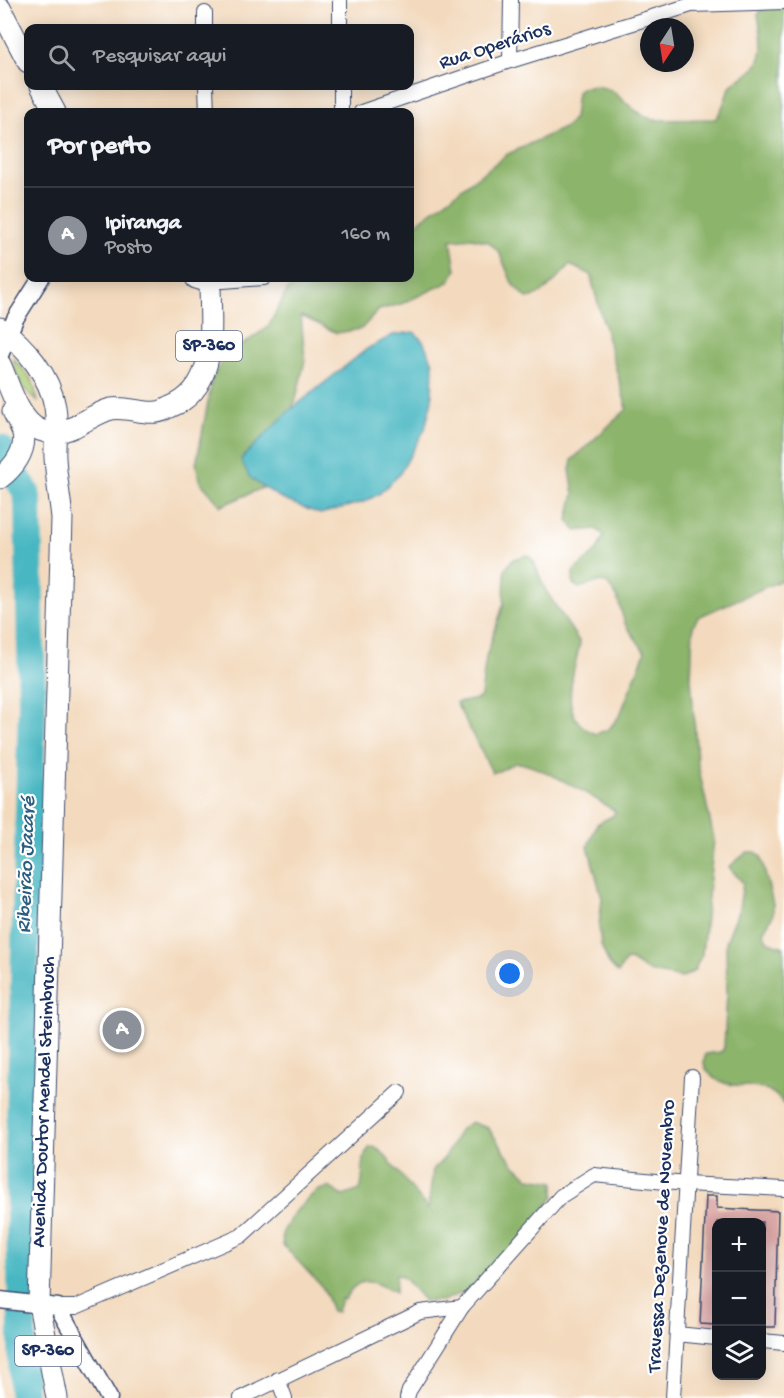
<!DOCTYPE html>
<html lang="pt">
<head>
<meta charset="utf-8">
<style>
  :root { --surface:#171b24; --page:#20242c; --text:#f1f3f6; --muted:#9ea1a6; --line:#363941; --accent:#8c9099 }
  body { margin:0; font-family:"Gochi Hand",sans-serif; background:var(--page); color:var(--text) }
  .controls { position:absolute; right:18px; bottom:18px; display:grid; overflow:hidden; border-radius:12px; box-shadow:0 3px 15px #0003 }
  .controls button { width:54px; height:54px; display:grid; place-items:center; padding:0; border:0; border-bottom:2px solid var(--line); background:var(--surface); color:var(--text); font:30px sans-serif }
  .compass { position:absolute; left:640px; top:18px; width:54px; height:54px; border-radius:50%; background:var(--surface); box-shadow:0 3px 15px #0003; rotate:192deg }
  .you { position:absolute; left:510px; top:974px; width:21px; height:21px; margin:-15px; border:4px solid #fff; border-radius:50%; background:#1a73e8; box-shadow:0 0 0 9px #1a73e833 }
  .badge { display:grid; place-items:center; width:39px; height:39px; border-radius:50%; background:var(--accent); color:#fff; font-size:20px; font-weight:700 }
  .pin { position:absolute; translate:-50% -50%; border:3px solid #fff; box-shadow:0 2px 6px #0006 }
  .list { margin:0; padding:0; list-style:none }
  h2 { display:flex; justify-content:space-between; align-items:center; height:78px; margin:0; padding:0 24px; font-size:26px }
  h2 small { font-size:20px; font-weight:400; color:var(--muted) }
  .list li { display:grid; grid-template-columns:39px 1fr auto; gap:18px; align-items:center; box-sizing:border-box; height:96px; padding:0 24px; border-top:2px solid var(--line) }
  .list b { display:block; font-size:22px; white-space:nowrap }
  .list p { margin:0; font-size:20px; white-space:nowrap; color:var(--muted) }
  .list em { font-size:20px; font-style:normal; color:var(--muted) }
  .icon { flex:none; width:33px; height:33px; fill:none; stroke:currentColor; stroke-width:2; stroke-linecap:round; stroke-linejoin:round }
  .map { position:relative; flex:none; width:784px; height:1398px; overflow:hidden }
  .search { position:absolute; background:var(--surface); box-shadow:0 3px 15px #0003; left:24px; top:24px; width:390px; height:66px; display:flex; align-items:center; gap:15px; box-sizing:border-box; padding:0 21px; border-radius:12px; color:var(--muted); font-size:22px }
  .panel { position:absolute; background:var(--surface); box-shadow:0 3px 15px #0003; left:24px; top:108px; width:390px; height:174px; border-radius:12px }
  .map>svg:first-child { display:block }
  .green { fill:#b0d27a; stroke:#66806c; stroke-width:1.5 }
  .forest { fill:#8cb46a; stroke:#547264; stroke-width:1.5 }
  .water { fill:#49b7c2; stroke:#327390; stroke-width:1.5 }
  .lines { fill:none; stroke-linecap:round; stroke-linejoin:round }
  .river { stroke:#49b7c2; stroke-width:28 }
  .building { fill:#dca9a7 }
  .minor-casing { stroke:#3b496c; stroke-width:16 }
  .tertiary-casing { stroke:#3b496c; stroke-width:19 }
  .primary-casing { stroke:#3b496c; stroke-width:23 }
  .minor { stroke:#fff; stroke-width:14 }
  .tertiary { stroke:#fff; stroke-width:16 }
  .primary { stroke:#fff; stroke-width:21 }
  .labels { text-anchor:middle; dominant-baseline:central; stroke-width:4.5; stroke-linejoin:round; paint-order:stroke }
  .shield { fill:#fff; stroke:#5f6d8e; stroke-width:1.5 }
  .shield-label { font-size:18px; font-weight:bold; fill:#1b2f5e }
  .street-label { font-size:20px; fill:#1b2f5e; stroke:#fff }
  .water-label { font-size:21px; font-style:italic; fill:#2b5f81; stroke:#fff }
</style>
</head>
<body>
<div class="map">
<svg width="784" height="1398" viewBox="0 0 784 1398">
  <rect width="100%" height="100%" fill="#fff"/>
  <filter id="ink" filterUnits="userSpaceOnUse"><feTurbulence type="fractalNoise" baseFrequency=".0167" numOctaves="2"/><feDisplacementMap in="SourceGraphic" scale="12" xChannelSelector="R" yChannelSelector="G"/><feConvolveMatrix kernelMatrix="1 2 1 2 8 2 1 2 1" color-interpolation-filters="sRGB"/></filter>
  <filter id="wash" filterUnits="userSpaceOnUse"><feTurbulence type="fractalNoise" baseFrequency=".008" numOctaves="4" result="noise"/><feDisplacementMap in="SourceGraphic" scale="24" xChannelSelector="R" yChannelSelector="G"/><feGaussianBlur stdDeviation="1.35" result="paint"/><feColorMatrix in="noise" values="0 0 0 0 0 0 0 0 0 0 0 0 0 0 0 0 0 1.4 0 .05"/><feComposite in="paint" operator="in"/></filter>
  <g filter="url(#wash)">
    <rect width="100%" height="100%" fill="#f3dabe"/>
    <path class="green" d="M 13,358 L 32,380 L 38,401 C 25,392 14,374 13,358 Z"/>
    <g class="forest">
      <path d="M 784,4 L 784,579 L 698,617 L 693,626 L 691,678 L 697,760 L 714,839 L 702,954 L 694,971 L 682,978 L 647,971 L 630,960 L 625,961 L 618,973 L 609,964 L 601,945 L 599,926 L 602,898 L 588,846 L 597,824 L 614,815 L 615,811 C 595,798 540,765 518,763 C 508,763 502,773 492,772 L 456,703 L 478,699 L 481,696 L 486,657 L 504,603 L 505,570 L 512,560 L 527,555 L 533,560 L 546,591 L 580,643 C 573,676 556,719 596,734 L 609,729 L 620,715 L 645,652 L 625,624 L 617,597 L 607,583 L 598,582 L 579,588 L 573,584 L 573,572 L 597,550 L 604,535 L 596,529 L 576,531 L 568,520 L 574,493 L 570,470 L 572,460 L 627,409 L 590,274 L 570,265 C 559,276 544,297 527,298 L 513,285 L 499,252 L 489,242 L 472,238 L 451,240 L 456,270 L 449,282 L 401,304 L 379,310 L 361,329 L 337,333 L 301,316 L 305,360 L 296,399 L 284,430 L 274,483 L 221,506 L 201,483 L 196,465 L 213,376 L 226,356 L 268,327 L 288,289 L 320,278 L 410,278 L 410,228 L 508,154 L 566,127 L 574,118 L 577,92 L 581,88 L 597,86 L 611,90 L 636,111 L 653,120 L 715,119 C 725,108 724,97 731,86 C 735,80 745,77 750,72 C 768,59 761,33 758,15 L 763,7 Z"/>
      <path d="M 747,852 L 756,852 L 761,857 L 773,904 L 773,915 L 763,932 L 767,941 L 784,947 L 784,1104 C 779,1097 769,1089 761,1088 C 741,1084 723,1089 708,1072 C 703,1066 703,1061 706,1054 L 721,1052 L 724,1048 L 727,993 L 726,942 L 739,909 L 743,883 L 729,867 Z"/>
      <path d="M 471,1122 L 488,1128 L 513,1163 L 529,1178 L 554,1182 L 554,1197 L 497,1267 L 462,1293 L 442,1301 L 424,1301 L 403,1277 L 396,1274 L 395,1293 C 374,1280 358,1274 345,1299 L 341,1299 L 337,1312 L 332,1311 L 323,1288 L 283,1245 L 282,1234 L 293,1214 L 316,1191 L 329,1187 L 343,1196 L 360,1190 C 366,1172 358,1164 369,1148 L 374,1147 L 382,1152 L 428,1209 L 433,1170 L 445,1157 L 461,1129 Z"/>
    </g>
    <polygon class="water" points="414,332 423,341 433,363 432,400 425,429 399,475 379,494 364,502 320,514 284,500 257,483 249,476 241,459 289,411 367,349 393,335"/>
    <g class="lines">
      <polyline class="river" points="0,448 26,492 28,503 32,704 19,1155 23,1398"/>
    </g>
    <g id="blocks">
      <polygon class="building" points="706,1196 717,1196 717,1208 778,1211 775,1327 762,1327 762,1222 717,1222 717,1325 700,1324"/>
    </g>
  </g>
  <g filter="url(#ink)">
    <use href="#blocks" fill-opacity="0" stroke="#3b496c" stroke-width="1.5"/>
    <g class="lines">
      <g class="minor-casing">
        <g id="minor">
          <polyline points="340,0 340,28"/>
          <polyline points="205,13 205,28"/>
          <polyline points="510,61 511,0"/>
          <polyline points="206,86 207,112"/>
          <polyline points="341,86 341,112"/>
          <polyline points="361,112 510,61 691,5 784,2"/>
          <polyline points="210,278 210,282 264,278"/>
          <polyline points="58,1307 76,1307 241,1236 399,1092"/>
          <polyline points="677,1334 716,1338"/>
          <polyline points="762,1341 784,1343"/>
          <polyline points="278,1379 285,1398"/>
          <polyline points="241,1398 420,1312 462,1307"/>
          <polyline points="407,1398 409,1391 462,1307 561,1196 594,1175 686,1184 784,1189"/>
          <polyline points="673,1398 692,1077"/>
        </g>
      </g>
      <g class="tertiary-casing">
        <g id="tertiary">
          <polyline points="0,355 15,319 41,278"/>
          <polyline points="0,1300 58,1307 109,1398"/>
        </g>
      </g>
      <g class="primary-casing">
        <g id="primary">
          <polyline points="0,8 28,62"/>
          <polyline points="41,86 55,112"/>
          <path d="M 0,328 C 25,346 50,376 55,407 C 58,424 54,441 55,458 C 56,477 60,498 62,518 L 39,1304 L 57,1398"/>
          <path d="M 0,364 C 15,398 25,449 74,427 C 86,421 99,412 111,409 C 126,406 142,414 157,412 C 161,412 166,409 170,407 C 220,388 210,325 210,282 L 196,278"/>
          <path d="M 0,478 C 13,468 27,451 23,433 C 21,426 16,418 13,411"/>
        </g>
      </g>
      <use href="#minor" class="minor"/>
      <use href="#tertiary" class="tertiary"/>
      <use href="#primary" class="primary"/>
    </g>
  </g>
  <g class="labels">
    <g class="shield">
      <rect x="176" y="331" width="66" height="30" rx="4.5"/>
      <rect x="15" y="1336" width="66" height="30" rx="4.5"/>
    </g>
    <g class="shield-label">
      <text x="209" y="346">SP-360</text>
      <text x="48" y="1351">SP-360</text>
    </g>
    <g class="street-label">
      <text transform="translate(495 47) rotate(-18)">Rua Operários</text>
      <text transform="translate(45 1102) rotate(-88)">Avenida Doutor Mendel Steimbruch</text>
      <text transform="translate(663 1236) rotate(-87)">Travessa Dezenove de Novembro</text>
    </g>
    <g class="water-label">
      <text transform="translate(28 865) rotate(-88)">Ribeirão Jacaré</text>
    </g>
  </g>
</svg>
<div class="controls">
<button>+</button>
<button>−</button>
<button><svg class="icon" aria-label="layers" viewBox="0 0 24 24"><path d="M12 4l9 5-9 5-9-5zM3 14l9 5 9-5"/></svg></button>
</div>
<svg class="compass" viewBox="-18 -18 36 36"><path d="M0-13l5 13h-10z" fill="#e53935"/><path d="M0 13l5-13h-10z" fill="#9ea1a6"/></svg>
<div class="you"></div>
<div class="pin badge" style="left:122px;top:1030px">A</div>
<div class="search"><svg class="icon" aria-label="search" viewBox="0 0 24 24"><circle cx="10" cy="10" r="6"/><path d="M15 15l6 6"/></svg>Pesquisar aqui</div>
<section class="panel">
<h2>Por perto<small></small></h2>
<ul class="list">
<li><span class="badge">A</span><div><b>Ipiranga</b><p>Posto</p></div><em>160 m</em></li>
</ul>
</section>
</div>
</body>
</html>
